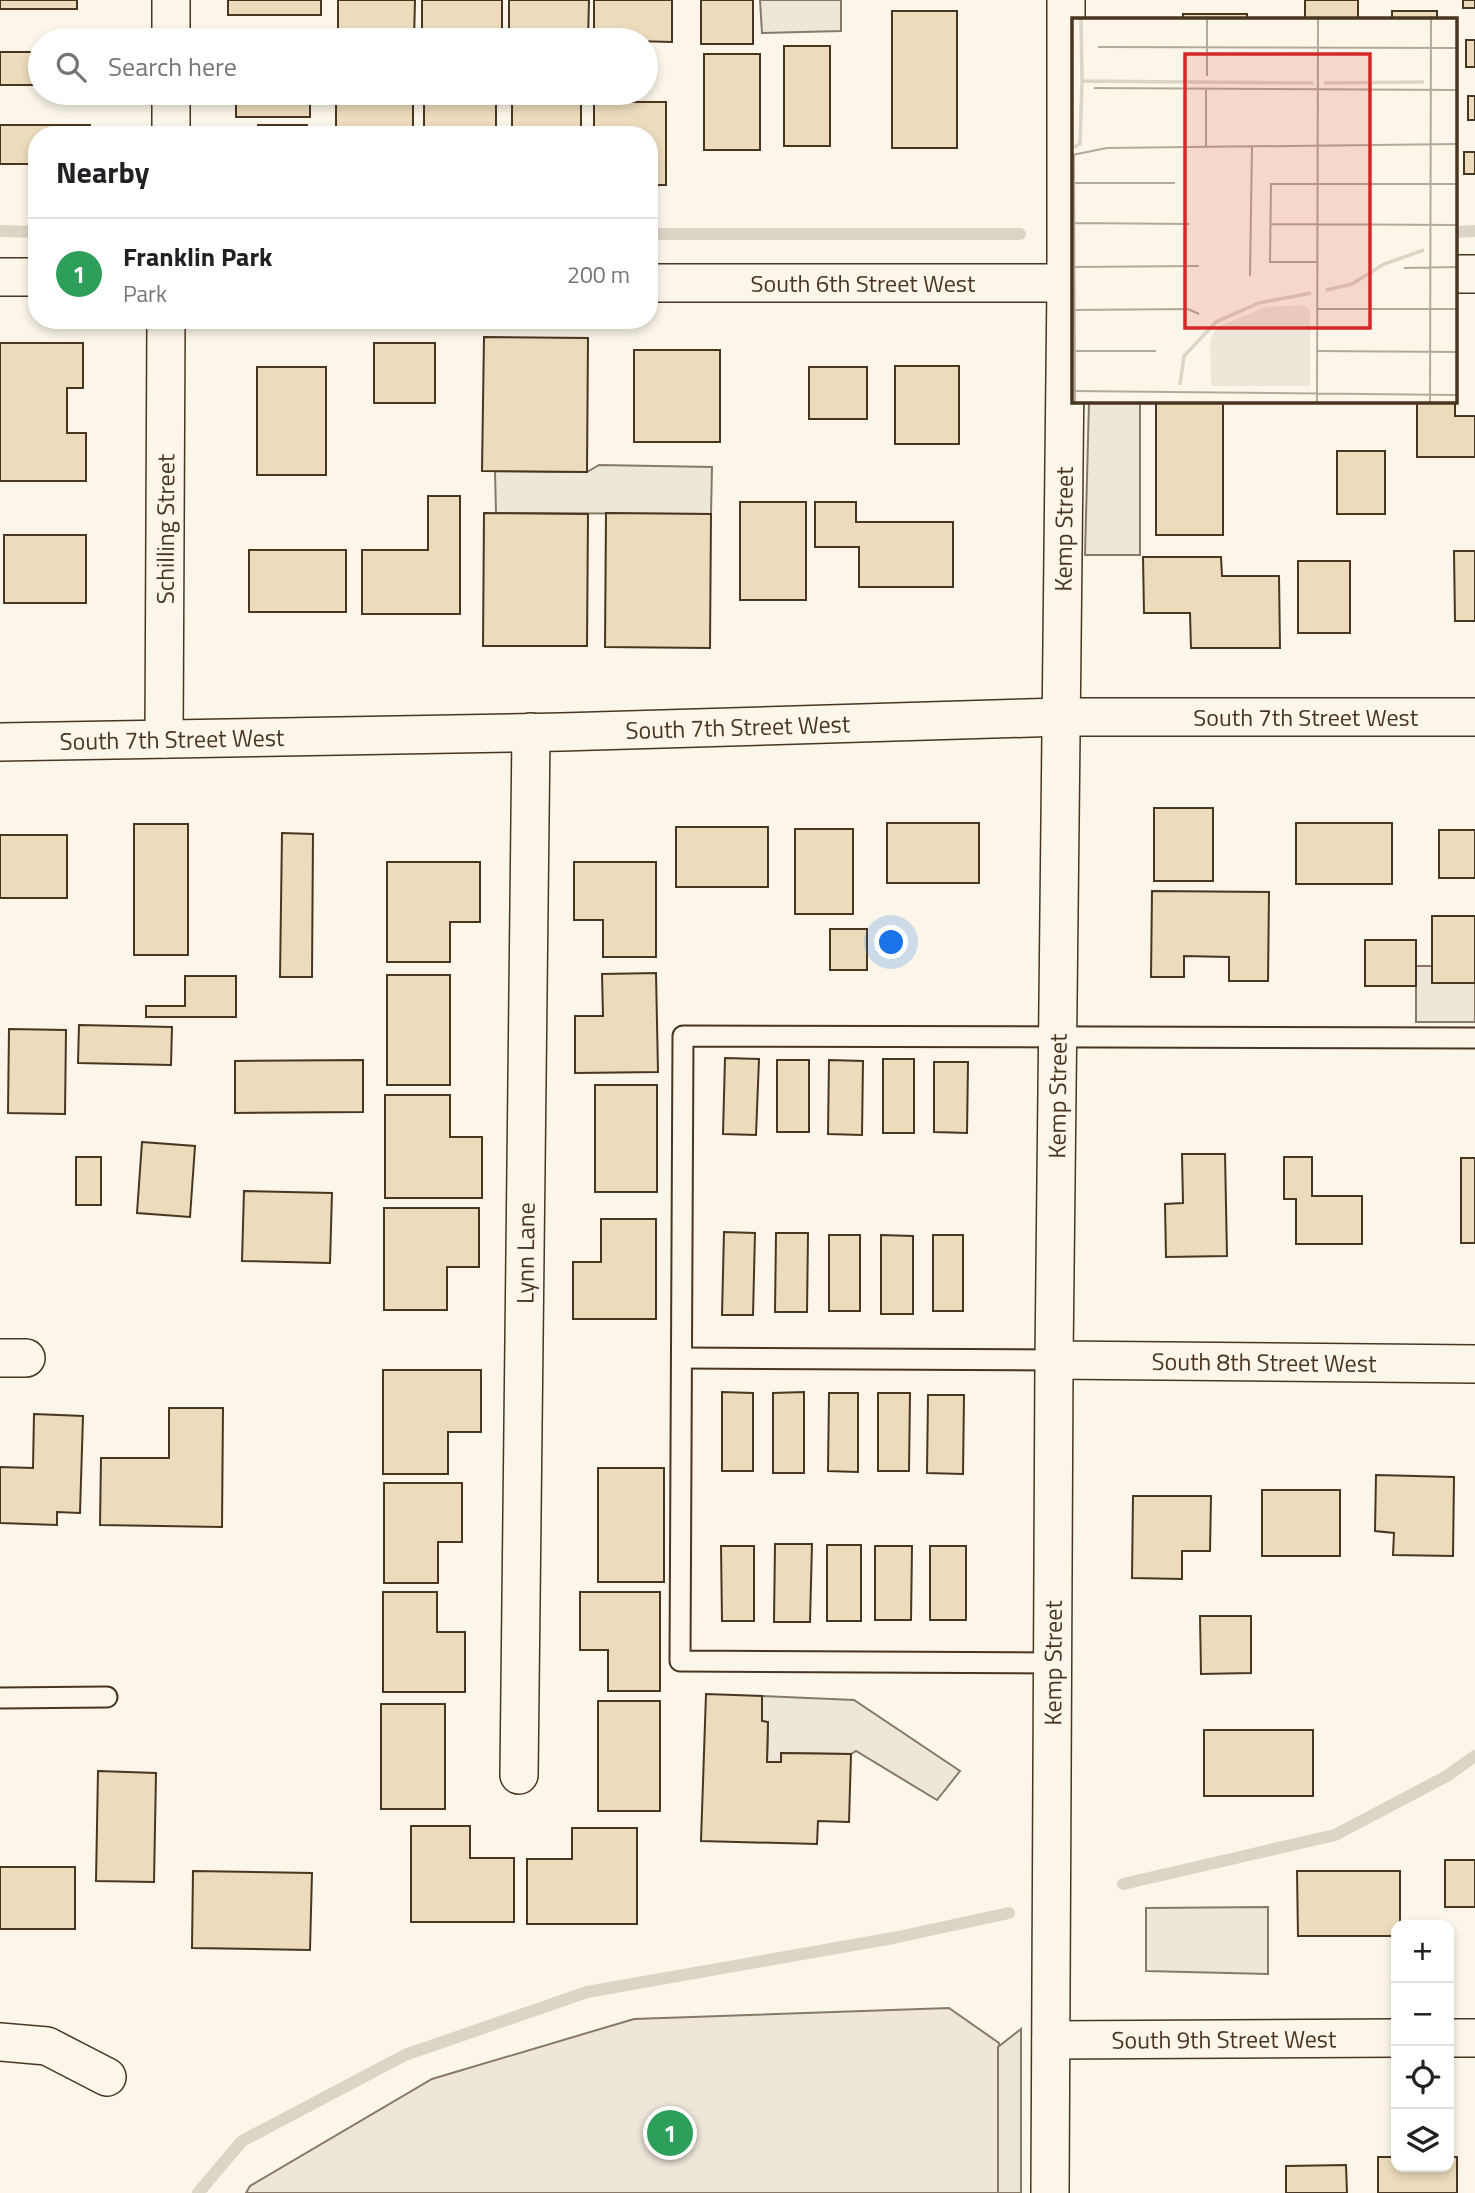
<!DOCTYPE html>
<html lang="en">
<head>
<meta charset="utf-8">
<style>
  :root { --surface:#fff; --page:#f6f6f6; --text:#202124; --muted:#757577; --line:#e0e0e0; --accent:#0f766e }
  body { margin:0; font-family:"Titillium Web",sans-serif; background:var(--page); color:var(--text) }
  .controls { position:absolute; right:21px; bottom:21px; display:grid; overflow:hidden; border-radius:14px; box-shadow:0 4px 10px #0003 }
  .controls button { width:63px; height:63px; display:grid; place-items:center; padding:0; border:0; border-bottom:2px solid var(--line); background:var(--surface); color:var(--text); font:35px sans-serif }
  .you { position:absolute; left:892px; top:943px; width:24px; height:24px; margin:-18px; border:5px solid #fff; border-radius:50%; background:#1a73e8; box-shadow:0 0 0 10px #1a73e833 }
  .badge { display:grid; place-items:center; width:46px; height:46px; border-radius:50%; background:var(--accent); color:#fff; font-size:23px; font-weight:700 }
  .pin { position:absolute; translate:-50% -50%; border:4px solid #fff; box-shadow:0 2px 7px #0006 }
  .list { margin:0; padding:0; list-style:none }
  h2 { display:flex; justify-content:space-between; align-items:center; height:91px; margin:0; padding:0 28px; font-size:30px }
  h2 small { font-size:23px; font-weight:400; color:var(--muted) }
  .list li { display:grid; grid-template-columns:46px 1fr auto; gap:21px; align-items:center; box-sizing:border-box; height:112px; padding:0 28px; border-top:2px solid var(--line) }
  .list b { display:block; font-size:26px; white-space:nowrap }
  .list p { margin:0; font-size:23px; white-space:nowrap; color:var(--muted) }
  .list em { font-size:23px; font-style:normal; color:var(--muted) }
  .icon { flex:none; width:38px; height:38px; fill:none; stroke:currentColor; stroke-width:2; stroke-linecap:round; stroke-linejoin:round }
  .map { position:relative; flex:none; width:1475px; height:2193px; overflow:hidden }
  .search { position:absolute; background:var(--surface); box-shadow:0 4px 10px #0003; left:28px; top:28px; width:630px; height:77px; display:flex; align-items:center; gap:18px; box-sizing:border-box; padding:0 24px; border-radius:38px; color:var(--muted); font-size:26px }
  .panel { position:absolute; background:var(--surface); box-shadow:0 4px 10px #0003; left:28px; top:126px; width:630px; height:203px; border-radius:28px }
  .map>svg:first-child { display:block }
  .green { fill:#ede6d9; stroke:#887966; stroke-width:2 }
  .parking { fill:#ede7d9; stroke:#887966; stroke-width:2 }
  .lines { fill:none; stroke-linecap:round; stroke-linejoin:round }
  .stream { stroke:#dcd4c6; stroke-width:12 }
  .building { fill:#ecdcbc; stroke:#4a3520; stroke-width:2 }
  .service-casing { stroke:#4a3520; stroke-width:23 }
  .minor-casing { stroke:#4a3520; stroke-width:40 }
  .service { stroke:#fbf6e9; stroke-width:19 }
  .minor { stroke:#fbf6e9; stroke-width:37 }
  .labels { text-anchor:middle; dominant-baseline:central; stroke-width:5; stroke-linejoin:round; paint-order:stroke }
  .street-label { font-size:24px; fill:#4a3520; stroke:#fbf6e9 }
  .inset-river { fill:none; stroke:#dcd4c6; stroke-width:3.5 }
  .inset-road { fill:none; stroke:#b4a999; stroke-width:2 }
  .view { fill:#d62828; fill-opacity:0.15; stroke:#d62828; stroke-width:3.5 }
  .inset-edge { fill:none; stroke:#4a3520; stroke-width:3.5 }
</style>
</head>
<body>
<div class="map">
<svg width="1475" height="2193" viewBox="0 0 1475 2193">
  <rect width="100%" height="100%" fill="#fbf6e9"/>
  <polygon class="green" points="949,2008 999,2043 999,2193 246,2193 250,2186 432,2079 634,2019"/>
  <g class="parking">
    <polygon points="760,0 841,0 841,31 762,33"/>
    <polygon points="1089,401 1140,401 1140,555 1085,555"/>
    <polygon points="599,465 712,467 711,514 496,513 495,471 587,472"/>
    <polygon points="1416,966 1432,966 1432,983 1475,983 1475,1022 1416,1022"/>
    <polygon points="762,1696 854,1700 960,1771 937,1800 856,1751 851,1754 782,1753 781,1762 767,1762 768,1722 762,1721"/>
    <polygon points="1268,1907 1268,1974 1146,1971 1146,1908"/>
    <polygon points="1021,2029 1021,2193 998,2193 998,2047"/>
  </g>
  <g class="lines">
    <g class="stream">
      <polyline points="0,231 37,232"/>
      <polyline points="1456,232 1475,231"/>
      <polyline points="649,234 1020,234"/>
      <polyline points="1123,1884 1335,1835 1447,1776 1475,1756"/>
      <polyline points="198,2193 242,2141 405,2055 587,1992 893,1938 1009,1913"/>
    </g>
  </g>
  <g class="building">
    <rect x="0" y="0" width="77" height="9"/>
    <rect x="228" y="0" width="93" height="15"/>
    <polygon points="338,0 415,0 414,40 338,40"/>
    <rect x="422" y="0" width="80" height="40"/>
    <polygon points="509,0 589,0 588,40 509,40"/>
    <polygon points="594,0 672,0 672,42 594,40"/>
    <rect x="701" y="0" width="52" height="44"/>
    <rect x="1305" y="0" width="53" height="19"/>
    <rect x="1463" y="0" width="12" height="8"/>
    <rect x="892" y="11" width="65" height="137"/>
    <rect x="1392" y="11" width="45" height="8"/>
    <rect x="1183" y="14" width="64" height="5"/>
    <rect x="1466" y="40" width="9" height="27"/>
    <rect x="784" y="46" width="46" height="100"/>
    <rect x="0" y="52" width="40" height="33"/>
    <rect x="704" y="54" width="56" height="96"/>
    <rect x="236" y="93" width="74" height="24"/>
    <rect x="1468" y="96" width="7" height="24"/>
    <rect x="336" y="102" width="77" height="33"/>
    <rect x="424" y="102" width="72" height="33"/>
    <rect x="512" y="102" width="69" height="33"/>
    <polygon points="594,102 666,102 666,185 649,185 649,135 594,135"/>
    <polygon points="0,125 90,125 90,135 37,135 37,164 0,164"/>
    <rect x="258" y="125" width="49" height="10"/>
    <rect x="1464" y="152" width="11" height="22"/>
    <polygon points="484,337 588,338 587,472 482,471"/>
    <polygon points="0,343 83,343 83,388 67,388 67,433 86,433 86,481 0,481"/>
    <rect x="374" y="343" width="61" height="60"/>
    <rect x="634" y="350" width="86" height="92"/>
    <rect x="895" y="366" width="64" height="78"/>
    <rect x="257" y="367" width="69" height="108"/>
    <rect x="809" y="367" width="58" height="52"/>
    <rect x="1156" y="401" width="67" height="134"/>
    <polygon points="1417,401 1455,401 1455,416 1475,416 1475,457 1417,457"/>
    <rect x="1337" y="451" width="48" height="63"/>
    <polygon points="428,496 460,496 460,614 362,614 362,550 428,550"/>
    <rect x="740" y="502" width="66" height="98"/>
    <polygon points="815,502 856,502 856,522 953,522 953,587 859,587 859,547 815,547"/>
    <polygon points="484,513 588,514 587,646 483,646"/>
    <polygon points="606,513 711,514 710,648 605,647"/>
    <rect x="4" y="535" width="82" height="68"/>
    <rect x="249" y="550" width="97" height="62"/>
    <polygon points="1454,551 1475,551 1475,621 1455,621"/>
    <polygon points="1143,557 1221,557 1222,576 1279,576 1280,648 1191,648 1190,613 1144,613"/>
    <rect x="1298" y="561" width="52" height="72"/>
    <rect x="1154" y="808" width="59" height="73"/>
    <rect x="887" y="823" width="92" height="60"/>
    <rect x="1296" y="823" width="96" height="61"/>
    <rect x="134" y="824" width="54" height="131"/>
    <rect x="676" y="827" width="92" height="60"/>
    <rect x="795" y="829" width="58" height="85"/>
    <rect x="1439" y="830" width="36" height="48"/>
    <polygon points="282,833 313,834 312,977 280,977"/>
    <rect x="0" y="835" width="67" height="63"/>
    <polygon points="387,862 480,862 480,922 450,922 450,962 387,962"/>
    <polygon points="574,862 656,862 656,957 603,957 603,920 574,920"/>
    <polygon points="1152,891 1269,892 1268,981 1229,981 1229,957 1184,956 1184,977 1151,977"/>
    <rect x="1432" y="916" width="43" height="67"/>
    <rect x="830" y="929" width="37" height="41"/>
    <rect x="1365" y="940" width="51" height="46"/>
    <polygon points="656,973 658,1072 575,1073 575,1016 603,1016 602,974"/>
    <rect x="387" y="975" width="63" height="110"/>
    <polygon points="185,976 236,976 236,1017 146,1017 146,1006 185,1006"/>
    <polygon points="79,1025 172,1027 171,1065 78,1063"/>
    <polygon points="9,1029 66,1030 65,1114 8,1113"/>
    <polygon points="725,1058 759,1059 756,1135 723,1134"/>
    <rect x="883" y="1059" width="31" height="74"/>
    <polygon points="363,1060 363,1112 235,1113 235,1061"/>
    <rect x="777" y="1060" width="32" height="72"/>
    <polygon points="829,1060 863,1061 862,1135 828,1134"/>
    <polygon points="934,1062 968,1062 967,1133 934,1132"/>
    <rect x="595" y="1085" width="62" height="107"/>
    <polygon points="385,1095 450,1095 450,1137 482,1137 482,1198 385,1198"/>
    <polygon points="142,1142 195,1146 190,1217 137,1213"/>
    <polygon points="1182,1154 1225,1154 1227,1256 1166,1257 1165,1204 1183,1203"/>
    <rect x="76" y="1157" width="25" height="48"/>
    <polygon points="1284,1157 1312,1157 1312,1196 1362,1196 1362,1244 1296,1244 1296,1199 1284,1199"/>
    <rect x="1461" y="1158" width="14" height="85"/>
    <polygon points="244,1191 332,1193 330,1263 242,1261"/>
    <polygon points="384,1208 479,1208 479,1267 447,1267 447,1310 384,1310"/>
    <polygon points="601,1219 656,1219 656,1319 573,1319 573,1262 601,1262"/>
    <polygon points="724,1232 755,1233 753,1315 722,1315"/>
    <polygon points="776,1233 808,1233 807,1312 775,1312"/>
    <rect x="829" y="1235" width="31" height="76"/>
    <polygon points="881,1235 913,1236 913,1314 881,1314"/>
    <rect x="933" y="1235" width="30" height="76"/>
    <polygon points="383,1370 481,1370 481,1432 448,1432 448,1474 383,1474"/>
    <polygon points="722,1392 753,1393 753,1471 722,1471"/>
    <polygon points="804,1392 804,1473 773,1473 773,1393"/>
    <polygon points="829,1393 858,1393 858,1472 828,1471"/>
    <polygon points="878,1393 910,1393 909,1471 878,1471"/>
    <polygon points="928,1395 964,1395 963,1474 927,1473"/>
    <polygon points="169,1408 223,1408 222,1527 100,1525 101,1458 169,1458"/>
    <polygon points="34,1414 83,1416 80,1513 57,1512 57,1525 0,1523 0,1467 33,1468"/>
    <rect x="598" y="1468" width="66" height="114"/>
    <polygon points="1376,1475 1454,1477 1453,1556 1393,1555 1394,1533 1375,1531"/>
    <polygon points="384,1483 462,1483 462,1542 438,1542 438,1583 384,1583"/>
    <rect x="1262" y="1490" width="78" height="66"/>
    <polygon points="1133,1496 1211,1496 1210,1551 1182,1551 1182,1579 1132,1578"/>
    <polygon points="775,1544 812,1544 810,1622 774,1622"/>
    <rect x="827" y="1545" width="34" height="76"/>
    <polygon points="721,1546 754,1546 754,1621 722,1621"/>
    <polygon points="875,1546 912,1546 911,1620 875,1620"/>
    <rect x="930" y="1546" width="36" height="74"/>
    <polygon points="383,1592 437,1592 437,1632 465,1632 465,1692 383,1692"/>
    <polygon points="580,1592 660,1592 660,1691 608,1691 608,1650 580,1650"/>
    <polygon points="1200,1616 1251,1616 1251,1673 1201,1674"/>
    <polygon points="706,1694 762,1696 762,1721 768,1722 767,1762 781,1762 781,1753 851,1754 849,1822 818,1821 817,1844 701,1841"/>
    <rect x="598" y="1701" width="62" height="110"/>
    <rect x="381" y="1704" width="64" height="105"/>
    <rect x="1204" y="1730" width="109" height="66"/>
    <polygon points="98,1771 156,1773 154,1882 96,1881"/>
    <polygon points="411,1826 470,1826 470,1858 514,1858 514,1922 411,1922"/>
    <polygon points="572,1828 637,1828 637,1924 527,1924 527,1859 572,1859"/>
    <rect x="1445" y="1860" width="30" height="47"/>
    <rect x="0" y="1867" width="75" height="62"/>
    <polygon points="193,1871 312,1873 310,1950 192,1948"/>
    <polygon points="1297,1871 1400,1871 1400,1925 1396,1925 1396,1936 1298,1936"/>
    <polygon points="1378,2157 1396,2157 1396,2167 1449,2167 1449,2157 1457,2157 1457,2193 1378,2193"/>
    <polygon points="1346,2165 1347,2193 1286,2193 1286,2166"/>
  </g>
  <g class="lines">
    <g class="service-casing">
      <g id="service">
        <polyline points="682,1358 1054,1360"/>
        <polyline points="1052,1663 680,1661 683,1036 1475,1038"/>
        <polyline points="0,1698 107,1697"/>
      </g>
    </g>
    <g class="minor-casing">
      <g id="minor">
        <polyline points="171,40 171,0"/>
        <polyline points="171,135 171,93"/>
        <polyline points="1456,274 1475,274"/>
        <polyline points="0,277 37,277"/>
        <path id="s1" d="M 649,283 L 1074,283"/>
        <path id="s2" d="M 164,739 L 166,320"/>
        <path id="s3" d="M 0,742 L 561,732 L 1062,717 L 1475,717"/>
        <polyline points="0,1358 26,1358"/>
        <path id="s4" d="M 1054,1360 L 1475,1364"/>
        <path id="s5" d="M 519,1775 L 531,732"/>
        <polyline points="1449,2038 1475,2038"/>
        <path id="s6" d="M 1051,2040 L 1396,2038"/>
        <polyline points="0,2042 47,2046 107,2077"/>
        <path id="s7" d="M 1050,2193 L 1054,1360 L 1066,284 L 1066,0"/>
      </g>
    </g>
    <use href="#service" class="service"/>
    <use href="#minor" class="minor"/>
  </g>
  <g class="labels">
    <g class="street-label">
      <text stroke="none"><textPath href="#s1" startOffset="214">South 6th Street West</textPath></text>
      <text stroke="none"><textPath href="#s2" startOffset="210">Schilling Street</textPath></text>
      <text stroke="none"><textPath href="#s7" startOffset="1664">Kemp Street</textPath></text>
      <text stroke="none"><textPath href="#s3" startOffset="1306">South 7th Street West</textPath></text>
      <text stroke="none"><textPath href="#s3" startOffset="738">South 7th Street West</textPath></text>
      <text stroke="none"><textPath href="#s3" startOffset="172">South 7th Street West</textPath></text>
      <text stroke="none"><textPath href="#s7" startOffset="1097">Kemp Street</textPath></text>
      <text stroke="none"><textPath href="#s5" startOffset="522">Lynn Lane</textPath></text>
      <text stroke="none"><textPath href="#s4" startOffset="210">South 8th Street West</textPath></text>
      <text stroke="none"><textPath href="#s7" startOffset="530">Kemp Street</textPath></text>
      <text stroke="none"><textPath href="#s6" startOffset="173">South 9th Street West</textPath></text>
    </g>
  </g>
  <g transform="translate(1072 18)">
    <rect width="385" height="385" fill="#fbf6e9"/>
    <path d="M 232,287 L 238,292 L 238,368 L 139,368 L 138,322 L 144,310 L 193,289 Z" fill="#ede6d9"/>
    <path class="inset-river" d="M 9,0 L 10,62M 252,65 L 352,64M 0,130 L 8,126 L 10,63 L 241,65M 254,272 L 280,266 L 312,246 L 352,232M 108,367 L 112,338 L 144,304 L 187,285 L 239,275"/>
    <path class="inset-road" d="M 26,29 L 385,30M 135,58 L 135,0M 22,70 L 385,72M 134,128 L 134,71M 0,137 L 35,130 L 385,126M 2,137 L 3,385M 3,165 L 103,165M 3,205 L 117,206M 199,206 L 385,207M 245,244 L 198,244 L 199,166 L 385,166M 2,249 L 127,248M 332,250 L 385,249M 178,258 L 180,128M 245,291 L 385,291M 3,292 L 116,291 L 127,296M 3,333 L 84,333M 244,333 L 385,334M 0,373 L 385,377M 245,385 L 246,0M 358,385 L 359,0"/>
    <path class="view" d="M 113,36 L 298,36 L 298,310 L 113,310 Z"/>
    <rect width="385" height="385" class="inset-edge"/>
  </g>
</svg>
<div class="controls">
<button>+</button>
<button>−</button>
<button><svg class="icon" aria-label="locate" viewBox="0 0 24 24"><circle cx="12" cy="12" r="6"/><path d="M12 2v4M12 18v4M2 12h4M18 12h4"/></svg></button>
<button><svg class="icon" aria-label="layers" viewBox="0 0 24 24"><path d="M12 4l9 5-9 5-9-5zM3 14l9 5 9-5"/></svg></button>
</div>
<div class="you"></div>
<div class="pin badge" style="left:670px;top:2133px;background:#2e9e5b">1</div>
<div class="search"><svg class="icon" aria-label="search" viewBox="0 0 24 24"><circle cx="10" cy="10" r="6"/><path d="M15 15l6 6"/></svg>Search here</div>
<section class="panel">
<h2>Nearby<small></small></h2>
<ul class="list">
<li><span class="badge" style="background:#2e9e5b">1</span><div><b>Franklin Park</b><p>Park</p></div><em>200 m</em></li>
</ul>
</section>
</div>
</body>
</html>
